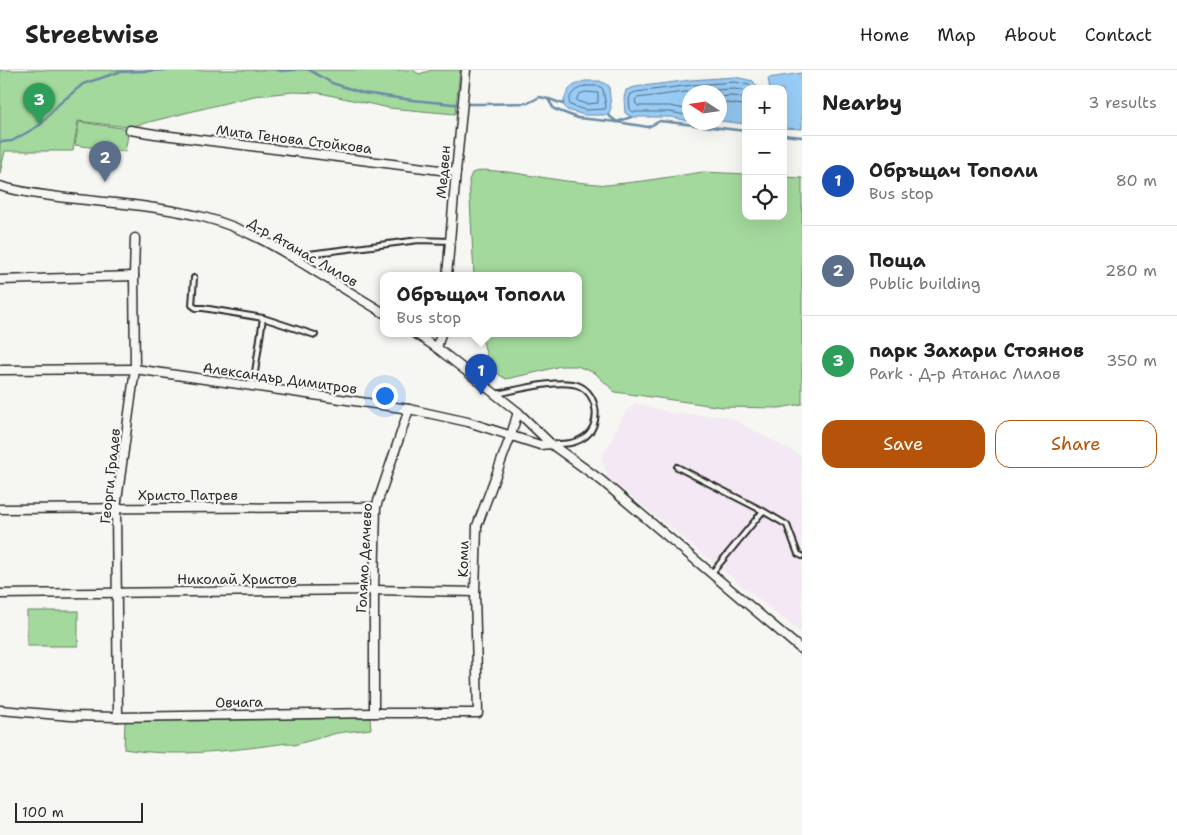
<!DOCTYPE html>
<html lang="en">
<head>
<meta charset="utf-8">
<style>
  :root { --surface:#fff; --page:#f2f2f2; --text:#222; --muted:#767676; --line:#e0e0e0; --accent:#b45309 }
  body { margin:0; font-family:"Shantell Sans",sans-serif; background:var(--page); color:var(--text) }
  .controls { position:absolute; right:15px; top:15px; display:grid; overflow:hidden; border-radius:10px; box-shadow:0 5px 20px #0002 }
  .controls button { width:45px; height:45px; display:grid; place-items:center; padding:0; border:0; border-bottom:1px solid var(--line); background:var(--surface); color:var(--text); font:25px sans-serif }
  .compass { position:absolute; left:682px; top:15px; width:45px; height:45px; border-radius:50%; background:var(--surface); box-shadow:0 5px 20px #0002; rotate:282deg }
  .scale { position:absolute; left:15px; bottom:12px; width:128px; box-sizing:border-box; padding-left:5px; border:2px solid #2b2b2b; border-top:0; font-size:14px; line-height:18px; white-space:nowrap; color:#2b2b2b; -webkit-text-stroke:4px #f6f6f2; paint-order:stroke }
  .you { position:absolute; left:384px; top:325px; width:18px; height:18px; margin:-12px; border:4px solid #fff; border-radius:50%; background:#1a73e8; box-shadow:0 0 0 8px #1a73e833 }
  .badge { display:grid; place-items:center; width:32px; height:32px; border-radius:50%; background:var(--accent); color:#fff; font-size:16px; font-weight:700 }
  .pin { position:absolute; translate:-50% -41px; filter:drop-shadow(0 1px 2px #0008) }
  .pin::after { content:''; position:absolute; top:26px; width:18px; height:15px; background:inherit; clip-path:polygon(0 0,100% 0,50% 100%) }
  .popup { position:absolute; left:380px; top:202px; width:202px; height:65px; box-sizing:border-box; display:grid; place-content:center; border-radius:10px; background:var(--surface); filter:drop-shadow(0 1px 4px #0005); font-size:16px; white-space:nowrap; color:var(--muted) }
  .popup b { font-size:19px; color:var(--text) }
  .popup::after { content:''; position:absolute; left:50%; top:100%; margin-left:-10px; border:10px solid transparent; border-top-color:var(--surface) }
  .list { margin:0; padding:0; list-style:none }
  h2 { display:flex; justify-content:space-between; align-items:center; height:65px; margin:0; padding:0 20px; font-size:21px }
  h2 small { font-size:16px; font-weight:400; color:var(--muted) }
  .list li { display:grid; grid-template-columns:32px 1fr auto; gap:15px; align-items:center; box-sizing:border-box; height:90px; padding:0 20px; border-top:1px solid var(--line) }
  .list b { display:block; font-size:19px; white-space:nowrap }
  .list p { margin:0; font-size:16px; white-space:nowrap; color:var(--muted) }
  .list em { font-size:16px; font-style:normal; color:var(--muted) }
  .actions { display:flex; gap:10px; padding:15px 20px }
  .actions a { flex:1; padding:11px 0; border:1px solid var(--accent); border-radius:15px; text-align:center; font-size:18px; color:var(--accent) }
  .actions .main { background:var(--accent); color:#fff }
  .icon { flex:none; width:28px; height:28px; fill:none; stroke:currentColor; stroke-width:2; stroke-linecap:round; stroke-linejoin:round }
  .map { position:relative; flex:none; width:802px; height:765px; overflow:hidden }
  header { display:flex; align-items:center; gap:30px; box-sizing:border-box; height:70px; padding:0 25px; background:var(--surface); border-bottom:1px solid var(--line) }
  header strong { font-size:24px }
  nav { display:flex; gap:28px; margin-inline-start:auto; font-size:18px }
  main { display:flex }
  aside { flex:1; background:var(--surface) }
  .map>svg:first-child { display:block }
  .built { fill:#f3e8f3 }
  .green { fill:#a3d99d; stroke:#678264 }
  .water { fill:#98ccf6; stroke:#6c8ca5 }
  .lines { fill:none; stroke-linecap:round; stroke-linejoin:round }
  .shore { stroke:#576b7c; stroke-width:1 }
  .stream { stroke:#6c8ca5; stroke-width:2.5 }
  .lane-casing { stroke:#2b2b2b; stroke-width:8 }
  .street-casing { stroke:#2b2b2b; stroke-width:11 }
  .lane { stroke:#f6f6f2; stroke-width:4 }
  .street { stroke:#f6f6f2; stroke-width:8 }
  .labels { text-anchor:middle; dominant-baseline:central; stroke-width:4.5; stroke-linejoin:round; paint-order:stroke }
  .street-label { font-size:14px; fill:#2b2b2b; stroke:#f6f6f2 }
</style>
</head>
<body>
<header>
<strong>Streetwise</strong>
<nav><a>Home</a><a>Map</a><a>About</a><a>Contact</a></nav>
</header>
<main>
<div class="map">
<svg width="802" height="765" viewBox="0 0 802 765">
  <rect width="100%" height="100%" fill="#f6f6f2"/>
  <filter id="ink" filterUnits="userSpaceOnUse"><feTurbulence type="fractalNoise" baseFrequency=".02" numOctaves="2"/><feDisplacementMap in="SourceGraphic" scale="10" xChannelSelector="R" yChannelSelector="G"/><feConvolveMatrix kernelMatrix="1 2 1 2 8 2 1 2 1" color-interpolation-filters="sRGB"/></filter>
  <g filter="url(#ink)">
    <polygon class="built" points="635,333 671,343 729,347 802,386 802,564 610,409 601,390 625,343"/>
    <g class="green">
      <polygon points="0,0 413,0 419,4 432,0 460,0 455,44 389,38 320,23 293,22 254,26 129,57 78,51 73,81 5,81 0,103"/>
      <polygon points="79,52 129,59 125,82 75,75"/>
      <polygon points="483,100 508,102 566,111 607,115 643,111 703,102 746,104 746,146 783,146 783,107 802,108 802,334 779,338 723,337 615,322 595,303 577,296 560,296 538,302 506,309 490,299 481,264 578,264 578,206 474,206 469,110 472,103"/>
      <rect x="27" y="541" width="51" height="35"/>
      <path d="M 370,648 L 371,659 L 337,663 L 294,675 L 288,673 C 234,680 179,688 124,679 L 125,651 Z"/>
    </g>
    <g class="water">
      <polygon points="802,3 802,59 783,58 783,19 770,19 768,8"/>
      <polygon points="735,7 753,11 759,19 746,19 746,54 720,51 720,22 690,22 689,51 670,47 631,47 625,43 624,28 626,20 635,17 691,10"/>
      <path d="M 585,11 L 600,11 L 609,16 L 611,38 L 608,45 L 584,45 L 567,40 L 563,34 C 568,19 569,16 585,11 Z"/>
    </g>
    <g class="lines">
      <g class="shore">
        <path d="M 585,16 L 599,16 L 603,19 L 606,37 L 605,39 L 585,40 L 570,35 C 567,25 576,19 585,16 Z"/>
        <polygon points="586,22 598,23 598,33 586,34 577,31 577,28 580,24"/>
        <path d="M 720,27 C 729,26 740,24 746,32 L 743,35 L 720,32"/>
        <polyline points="690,40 670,36 638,36 636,34 635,30 637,28 693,21 734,19 746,21"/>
        <polyline points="690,46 670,42 633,42 630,39 629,29 631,24 636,22 692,15 735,12 749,15 753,19"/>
      </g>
      <g class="stream">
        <polyline points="277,0 282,1 295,0"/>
        <polyline points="309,0 332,13 363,23 412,30 453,34 481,34 528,33 540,27 548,29 554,39 578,48 617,52 648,57 660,51 746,61"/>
        <polyline points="549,29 563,34"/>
        <polyline points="608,45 617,52 631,47"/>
        <polyline points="783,65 802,67"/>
        <polyline points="0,72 12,71 40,55 59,34 83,14 119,2 168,0"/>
      </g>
      <g class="lane-casing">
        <g id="lane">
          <polyline points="293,186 419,170 450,171"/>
          <polyline points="194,208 192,235 196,238 203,238 263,248 315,265"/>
          <polyline points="253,316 263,248"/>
          <path d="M 496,324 C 517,320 557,309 577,315 C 598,322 603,356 583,368 C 574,374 565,374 554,374"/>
          <polyline points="677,397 763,441 787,455 798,484 802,486"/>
          <polyline points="711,504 763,441"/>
        </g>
      </g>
      <g class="street-casing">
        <g id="street">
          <polyline points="130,60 155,64 456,102"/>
          <path d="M 0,116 C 22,123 45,125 67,128 C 112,133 159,136 203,147 C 246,158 278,178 315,201 C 338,215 361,229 384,243"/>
          <polyline points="447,206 456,102 466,0"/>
          <polyline points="0,210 134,206"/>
          <polyline points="416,264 437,278 518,342 551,374 602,411 802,580"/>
          <polyline points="437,278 441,264"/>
          <polyline points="0,300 135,299 409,339 468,352 540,375 551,374"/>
          <polyline points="0,439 376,437"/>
          <polyline points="0,524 374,520 475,522"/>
          <polyline points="0,640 71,646 118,647 374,643 478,643 475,522 477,456 511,365 518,342"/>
          <polyline points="374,643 374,520 376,437 409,339"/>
          <polyline points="118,647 116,438 135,299 134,206 135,168"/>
        </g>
      </g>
      <use href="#lane" class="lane"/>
      <use href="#street" class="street"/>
    </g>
  </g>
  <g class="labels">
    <g class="street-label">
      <text transform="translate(294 69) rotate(7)">Мита Генова Стойкова</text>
      <text transform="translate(443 102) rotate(-85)">Медвен</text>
      <text transform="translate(303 182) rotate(30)">Д-р Атанас Лилов</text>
      <text transform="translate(280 308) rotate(8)">Александър Димитров</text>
      <text transform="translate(110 406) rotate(-84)">Георги Градев</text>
      <text x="188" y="425">Христо Патрев</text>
      <text transform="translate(364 488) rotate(-87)">Голямо Делчево</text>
      <text transform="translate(463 489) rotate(-89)">Коми</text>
      <text x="237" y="509">Николай Христов</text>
      <text transform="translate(239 632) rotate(-1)">Овчага</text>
    </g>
  </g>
</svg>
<div class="controls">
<button>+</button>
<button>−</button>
<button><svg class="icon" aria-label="locate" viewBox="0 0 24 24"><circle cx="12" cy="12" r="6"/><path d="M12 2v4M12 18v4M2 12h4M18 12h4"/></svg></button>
</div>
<svg class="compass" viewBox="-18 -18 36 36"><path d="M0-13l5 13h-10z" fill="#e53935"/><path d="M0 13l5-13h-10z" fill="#767676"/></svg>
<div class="scale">100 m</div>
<div class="you"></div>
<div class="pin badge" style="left:481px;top:325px;background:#1a4fb4">1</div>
<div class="popup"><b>Обръщач Тополи</b>Bus stop</div>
<div class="pin badge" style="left:105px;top:112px;background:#5c6f8a">2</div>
<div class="pin badge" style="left:39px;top:54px;background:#2e9e5b">3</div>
</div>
<aside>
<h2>Nearby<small>3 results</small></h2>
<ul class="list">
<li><span class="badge" style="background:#1a4fb4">1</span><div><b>Обръщач Тополи</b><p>Bus stop</p></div><em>80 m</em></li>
<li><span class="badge" style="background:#5c6f8a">2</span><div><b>Поща</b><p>Public building</p></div><em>280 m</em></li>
<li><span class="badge" style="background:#2e9e5b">3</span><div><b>парк Захари Стоянов</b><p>Park · Д-р Атанас Лилов</p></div><em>350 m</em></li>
</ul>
<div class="actions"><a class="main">Save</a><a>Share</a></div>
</aside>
</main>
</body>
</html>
